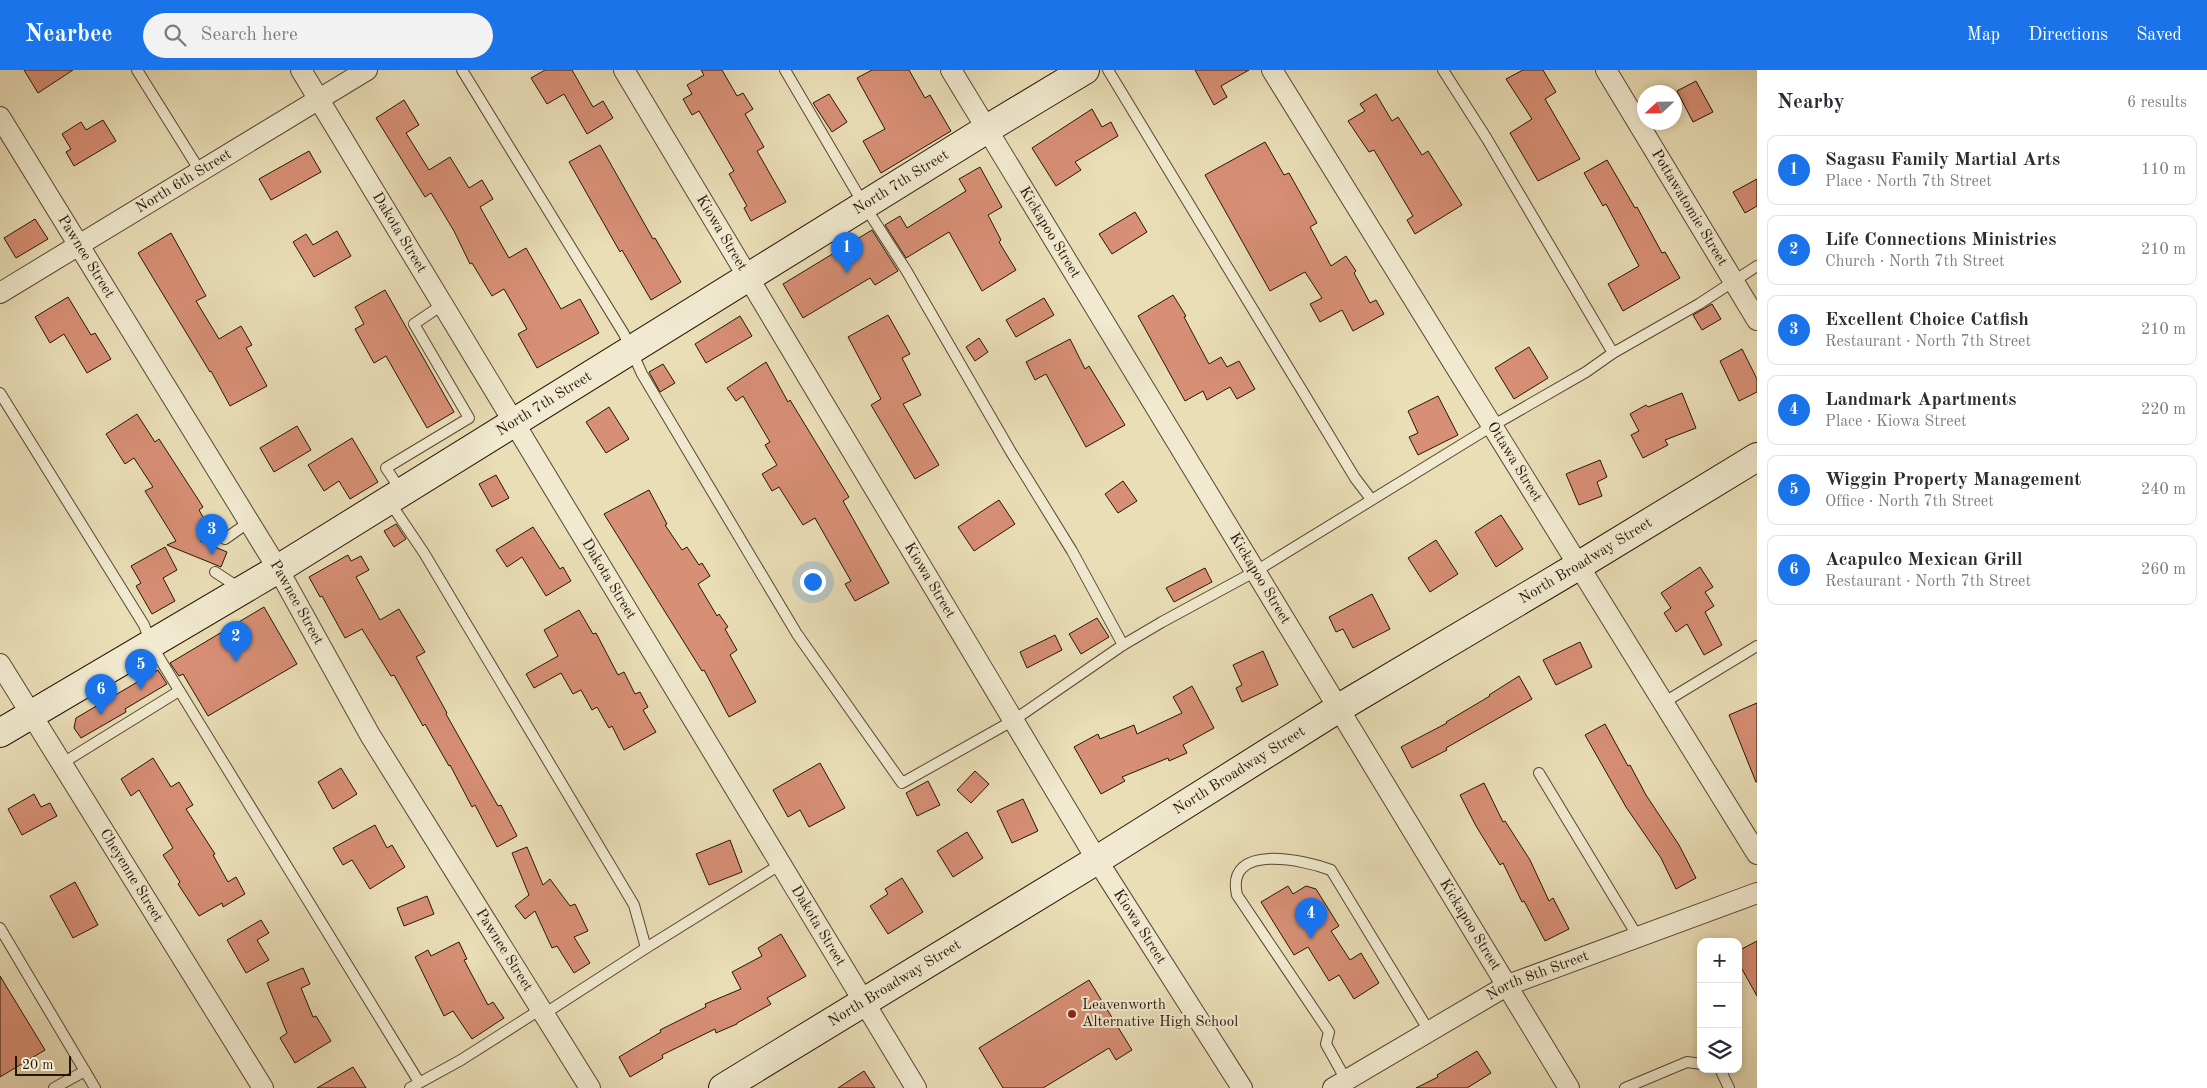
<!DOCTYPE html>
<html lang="en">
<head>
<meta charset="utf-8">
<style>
  :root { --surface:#fff; --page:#f2f2f3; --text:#2b2b33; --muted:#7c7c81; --line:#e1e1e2; --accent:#1a73e8 }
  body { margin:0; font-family:"Old Standard TT",serif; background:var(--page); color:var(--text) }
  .controls { position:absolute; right:15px; bottom:15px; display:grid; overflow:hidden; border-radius:10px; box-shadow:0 2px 8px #0003 }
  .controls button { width:45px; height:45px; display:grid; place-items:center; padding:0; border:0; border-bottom:1px solid var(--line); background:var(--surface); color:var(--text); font:25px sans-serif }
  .compass { position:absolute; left:1637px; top:15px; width:45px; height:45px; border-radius:50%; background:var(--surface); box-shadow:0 2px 8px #0003; rotate:248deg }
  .scale { position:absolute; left:15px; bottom:12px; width:56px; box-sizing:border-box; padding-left:5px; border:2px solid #271505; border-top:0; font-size:14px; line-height:18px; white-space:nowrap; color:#271505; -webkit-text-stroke:4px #f1ead0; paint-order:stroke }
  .you { position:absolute; left:812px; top:511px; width:18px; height:18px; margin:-12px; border:4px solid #fff; border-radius:50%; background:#1a73e8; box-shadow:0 0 0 8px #1a73e833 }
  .badge { display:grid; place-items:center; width:32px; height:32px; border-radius:50%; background:var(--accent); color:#fff; font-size:16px; font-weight:700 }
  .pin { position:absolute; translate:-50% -41px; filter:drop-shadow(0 1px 2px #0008) }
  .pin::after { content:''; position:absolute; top:26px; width:18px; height:15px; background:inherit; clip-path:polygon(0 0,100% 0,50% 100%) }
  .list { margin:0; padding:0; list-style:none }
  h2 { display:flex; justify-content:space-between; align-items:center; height:65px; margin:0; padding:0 20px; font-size:21px }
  h2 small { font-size:16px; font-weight:400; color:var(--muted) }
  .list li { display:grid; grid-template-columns:32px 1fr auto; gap:15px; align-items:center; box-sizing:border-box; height:70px; margin:0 10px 10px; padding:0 10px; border:1px solid var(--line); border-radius:10px }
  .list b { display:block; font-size:19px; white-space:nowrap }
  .list p { margin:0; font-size:16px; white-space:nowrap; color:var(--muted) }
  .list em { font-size:16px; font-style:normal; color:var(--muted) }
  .icon { flex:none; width:28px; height:28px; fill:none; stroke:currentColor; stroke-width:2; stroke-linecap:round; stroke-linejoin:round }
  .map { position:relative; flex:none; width:1757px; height:1018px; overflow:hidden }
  header { display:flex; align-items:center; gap:30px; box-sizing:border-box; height:70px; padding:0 25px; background:var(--accent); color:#fff }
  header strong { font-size:24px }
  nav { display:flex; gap:28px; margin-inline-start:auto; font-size:18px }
  .search { width:350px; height:45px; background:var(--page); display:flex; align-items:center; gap:12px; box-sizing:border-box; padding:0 18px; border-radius:28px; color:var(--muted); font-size:19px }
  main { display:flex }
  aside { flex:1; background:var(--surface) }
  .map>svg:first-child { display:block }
  .building { fill:#d78f75; stroke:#271505 }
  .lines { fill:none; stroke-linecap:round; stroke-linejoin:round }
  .lane-casing { stroke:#584732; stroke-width:12 }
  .street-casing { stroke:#584732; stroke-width:22 }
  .secondary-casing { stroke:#271505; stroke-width:30 }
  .lane { stroke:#f1ead0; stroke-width:10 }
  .street { stroke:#f1ead0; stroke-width:20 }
  .secondary { stroke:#f1ead0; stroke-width:28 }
  .poi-dot { fill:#8f2418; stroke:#f1ead0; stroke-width:2 }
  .labels { text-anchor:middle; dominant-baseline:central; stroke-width:4; stroke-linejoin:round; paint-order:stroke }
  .street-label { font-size:15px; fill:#271505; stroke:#f1ead0 }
  .poi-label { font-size:15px; fill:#271505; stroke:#f1ead0; text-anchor:start }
</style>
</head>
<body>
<header>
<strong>Nearbee</strong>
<div class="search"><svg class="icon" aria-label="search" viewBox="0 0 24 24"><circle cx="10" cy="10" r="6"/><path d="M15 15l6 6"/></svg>Search here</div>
<nav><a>Map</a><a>Directions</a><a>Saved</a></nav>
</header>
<main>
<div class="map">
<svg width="1757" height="1018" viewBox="0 0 1757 1018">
  <rect width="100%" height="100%" fill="#eadeb7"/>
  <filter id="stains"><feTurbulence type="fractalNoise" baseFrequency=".004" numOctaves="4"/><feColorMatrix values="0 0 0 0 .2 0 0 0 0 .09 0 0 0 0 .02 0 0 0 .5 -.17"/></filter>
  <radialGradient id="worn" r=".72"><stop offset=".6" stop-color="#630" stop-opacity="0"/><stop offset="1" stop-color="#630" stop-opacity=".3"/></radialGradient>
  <g class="building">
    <polygon points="24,0 73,0 38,23"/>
    <polygon points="545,0 572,0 593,37 603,31 613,48 587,64 564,24 547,34 531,8"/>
    <polygon points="701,0 722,0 737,26 743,23 753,39 745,44 764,77 757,81 786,132 751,151 744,138 747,136 729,104 734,101 699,41 692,45 683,29 692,24 687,15 704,5"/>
    <polygon points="872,0 909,0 925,28 930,25 951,61 881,103 863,71 885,59 857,8"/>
    <polygon points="1195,0 1249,0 1221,16 1227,27 1214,35"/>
    <polygon points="1523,0 1543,0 1556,22 1545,29 1580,89 1538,111 1510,63 1532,49 1506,9"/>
    <polygon points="1696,11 1713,42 1693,52 1677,21"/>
    <polygon points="829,24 847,52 832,62 813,33"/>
    <polygon points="1376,24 1392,51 1398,47 1422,85 1428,81 1462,135 1415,164 1407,150 1413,146 1374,80 1369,82 1348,51 1365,41 1360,34"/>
    <polygon points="404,30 419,55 406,63 429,100 450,87 469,118 482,110 493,129 480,137 509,188 526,178 561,239 580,229 599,263 537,298 518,264 527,259 504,219 492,226 472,193 470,194 454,161 431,123 425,127 376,48"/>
    <polygon points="1092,39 1102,57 1111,52 1118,66 1075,92 1081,100 1056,116 1032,78"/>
    <polygon points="103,50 116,71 74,96 66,82 71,79 62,64 81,52 86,60"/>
    <polygon points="1265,72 1284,105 1289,103 1317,153 1310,157 1331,196 1346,186 1356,201 1354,203 1370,233 1376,230 1384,244 1353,261 1342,240 1320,252 1310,234 1322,228 1305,202 1270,221 1205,105"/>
    <polygon points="600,75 653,169 655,168 681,212 651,230 622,180 620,182 569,92"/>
    <polygon points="309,81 321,102 271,130 259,109"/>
    <polygon points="1607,90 1635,138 1637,137 1662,183 1665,182 1680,208 1623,241 1608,214 1639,196 1606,134 1603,136 1584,103"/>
    <polygon points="980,97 1002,137 988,145 1001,170 999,172 1016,200 982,221 949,162 906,188 885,155 900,146 907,158 966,121 959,109"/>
    <polygon points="1757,109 1757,136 1745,143 1733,122"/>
    <polygon points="1135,142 1147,162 1112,184 1099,164"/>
    <polygon points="35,149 48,169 16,188 4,168"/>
    <polygon points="872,160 898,201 875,215 870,208 803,248 783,214"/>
    <polygon points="337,161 351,186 314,207 293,172 306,164 313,175"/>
    <polygon points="171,163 206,226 196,231 219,269 241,256 252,275 246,278 267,316 230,336 211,301 210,302 138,183"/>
    <polygon points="385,220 454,342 427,358 386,286 374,293 355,259 364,254 355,237"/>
    <polygon points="1173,225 1186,246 1184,247 1209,294 1221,287 1227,297 1239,291 1255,319 1237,329 1230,317 1207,330 1203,321 1185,331 1138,246"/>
    <polygon points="68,227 91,265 95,263 111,289 87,303 64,264 50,273 35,247"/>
    <polygon points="1044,228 1054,245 1016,267 1006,250"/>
    <polygon points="1712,234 1721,249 1702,260 1693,245"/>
    <polygon points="888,245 910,284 902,288 921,325 903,334 939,395 915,409 871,335 881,329 848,267"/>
    <polygon points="740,246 752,266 706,293 695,274"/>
    <polygon points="979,268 988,282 975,291 966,277"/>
    <polygon points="1070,269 1085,299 1089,296 1125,355 1086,377 1046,304 1035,310 1026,292"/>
    <polygon points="1529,277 1548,308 1514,329 1495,298"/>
    <polygon points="1742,279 1757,309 1757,322 1739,331 1720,291"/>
    <polygon points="766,292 788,332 790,330 849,427 843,431 889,513 855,531 845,514 851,511 815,448 803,455 779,417 772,421 762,404 777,395 765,375 770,372 743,326 736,331 727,318"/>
    <polygon points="663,294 675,313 660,322 649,302"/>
    <polygon points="1682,323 1696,358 1665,370 1668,375 1643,388 1631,365 1639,361 1630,344 1646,335 1648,337"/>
    <polygon points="1438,326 1458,365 1418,385 1409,367 1418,363 1408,341"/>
    <polygon points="609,337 629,369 606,383 586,352"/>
    <polygon points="137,344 155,372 159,369 203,437 199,440 213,464 200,471 227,482 221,497 167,475 176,471 145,421 153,417 134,388 125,394 106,364"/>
    <polygon points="297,356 311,380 274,402 260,378"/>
    <polygon points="352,368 378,412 350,429 339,411 324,421 308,395"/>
    <polygon points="1600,390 1607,407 1597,412 1602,426 1579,435 1566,404"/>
    <polygon points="496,405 509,428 492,437 479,414"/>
    <polygon points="1123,411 1137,431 1118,443 1105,424"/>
    <polygon points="649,420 667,454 665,455 682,480 687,477 699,495 702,493 710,506 698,514 717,546 719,544 728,557 725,559 737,580 730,585 756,632 729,647 704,600 702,601 604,444"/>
    <polygon points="999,430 1015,454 974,481 958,457"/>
    <polygon points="1501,445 1523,479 1496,497 1475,462"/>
    <polygon points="396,454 406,469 394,477 384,461"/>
    <polygon points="533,457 560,499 563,497 571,511 546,526 522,487 507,497 496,480"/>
    <polygon points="1436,470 1458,504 1430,522 1408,488"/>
    <polygon points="165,477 177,500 163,508 175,531 152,544 136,516 141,513 131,496"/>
    <polygon points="348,485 351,491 361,486 369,500 356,507 380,550 399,539 425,582 416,587 447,643 446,644 498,736 501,735 517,766 497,777 475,735 472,737 450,695 449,696 425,654 423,656 394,605 391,606 362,559 345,568 322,526 320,527 309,507"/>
    <polygon points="1700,497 1713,517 1705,522 1714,536 1705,542 1722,575 1704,585 1687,554 1676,562 1664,543 1671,538 1661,523"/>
    <polygon points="1205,498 1212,512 1174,532 1166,518"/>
    <polygon points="1372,524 1390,559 1353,578 1343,559 1336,562 1329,547"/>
    <polygon points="264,537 297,594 208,646 183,604 179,606 170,593"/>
    <polygon points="579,540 593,564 596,563 618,605 624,602 635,624 640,622 648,637 643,640 656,662 624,680 612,656 609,658 597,637 592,640 581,620 573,624 561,603 534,618 526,604 558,586 544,560"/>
    <polygon points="1097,548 1109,567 1081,584 1069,564"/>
    <polygon points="1055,565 1062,580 1027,598 1020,582"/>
    <polygon points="1580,572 1592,597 1556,615 1543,590"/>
    <polygon points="1263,581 1278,615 1242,632 1236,618 1242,615 1233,595"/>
    <polygon points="158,600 167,614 125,639 126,642 81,668 74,658 76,648"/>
    <polygon points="1519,606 1532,629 1446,678 1447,680 1412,698 1401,677 1447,653 1446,652 1490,626 1489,625"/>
    <polygon points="1192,616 1214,658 1183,675 1187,683 1169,691 1168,688 1122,707 1125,711 1101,724 1074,677 1098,664 1100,669 1134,655 1137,664 1182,643 1173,627"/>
    <polygon points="1757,633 1757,712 1756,712 1729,645"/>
    <polygon points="1605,654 1628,696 1630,695 1646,725 1679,775 1696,808 1676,819 1661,788 1626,737 1585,665"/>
    <polygon points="153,688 171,717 179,712 193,735 186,739 215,784 213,785 228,812 236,807 245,824 223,837 222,833 199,846 178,814 180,812 163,785 173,778 139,720 131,726 121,709"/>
    <polygon points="820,693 845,738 809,757 800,740 788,747 773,720"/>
    <polygon points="341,698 357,724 333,739 318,712"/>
    <polygon points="975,701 989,714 971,733 957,720"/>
    <polygon points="928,711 940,735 917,746 906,723"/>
    <polygon points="1484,713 1503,752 1505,751 1530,790 1549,831 1553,828 1569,859 1545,871 1524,831 1522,832 1503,793 1500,795 1476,756 1460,725"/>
    <polygon points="34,724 41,737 50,733 57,746 22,765 8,739"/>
    <polygon points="1023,729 1038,761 1012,773 997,741"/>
    <polygon points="375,755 387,778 392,775 405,797 370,819 352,790 343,795 333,778"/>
    <polygon points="967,762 983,788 953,807 937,781"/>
    <polygon points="730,770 742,802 709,815 696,784"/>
    <polygon points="527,777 543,815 550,809 570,836 575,834 588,861 574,867 590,893 574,903 557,876 552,878 535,841 525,849 515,836 529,825 512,783"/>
    <polygon points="902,808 923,842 888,864 870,836 888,824 885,819"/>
    <polygon points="75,812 98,855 73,868 50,826"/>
    <polygon points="1288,816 1293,824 1306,816 1316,819 1339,856 1331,861 1350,890 1361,883 1379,913 1354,929 1339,905 1329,911 1308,877 1294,885 1261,832"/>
    <polygon points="427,826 434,844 404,856 397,838"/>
    <polygon points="261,850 269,863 257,870 269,890 246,903 227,870"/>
    <polygon points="781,864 806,906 767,928 771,934 737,953 737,954 716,963 715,959 662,985 663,988 630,1007 619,987 661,962 660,960 706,937 705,934 741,919 732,902 762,886 758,878"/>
    <polygon points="1757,871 1757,926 1742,899 1738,901 1738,881"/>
    <polygon points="459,872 467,889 464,890 488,935 493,932 504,948 472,969 453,941 444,946 415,887 428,880 431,886"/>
    <polygon points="303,898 310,914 301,918 313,947 316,946 331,971 295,993 280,968 287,963 267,913"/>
    <polygon points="0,906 45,980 0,1007"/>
    <polygon points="1089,910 1132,980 1116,990 1109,978 1043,1018 1003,1018 979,978"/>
    <polygon points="1477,981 1491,1003 1467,1018 1416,1018 1438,1007 1437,1005"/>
    <polygon points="353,997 366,1018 317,1018"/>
    <polygon points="864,1001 875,1018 838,1018"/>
  </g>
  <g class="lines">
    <g class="lane-casing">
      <g id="lane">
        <polyline points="137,0 200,101"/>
        <polyline points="462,0 624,264 642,304 797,564 902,713 1014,650 1123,575 1162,552 1256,501 1492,356 1586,302 1613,283"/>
        <polyline points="785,0 864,135 906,200 1011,382 1072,481 1123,575"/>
        <polyline points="1108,0 1355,408 1371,429"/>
        <polyline points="1443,0 1487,69 1613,283 1699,234 1757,196"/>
        <polyline points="0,323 144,555 151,574 163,594 419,1012"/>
        <polyline points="402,422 386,398 469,348 414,254 442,235"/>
        <polyline points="389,431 424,483 634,835 646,878"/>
        <polyline points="225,469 249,452"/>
        <polyline points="215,502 241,519"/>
        <polyline points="1663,633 1757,576"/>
        <polyline points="61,694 179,621"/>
        <polyline points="1539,703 1638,867"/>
        <polyline points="0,858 95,1018"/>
        <polyline points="544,944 646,878 781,794"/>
        <polyline points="1720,999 1729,1018"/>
        <path d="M 1346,1010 L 1326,974 L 1329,962 L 1237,825 C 1225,772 1304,790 1331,800 L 1429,961"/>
        <polyline points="54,1018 85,1001"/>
        <polyline points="410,1018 461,990 541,939"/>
        <polyline points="1625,1018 1687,992 1701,994"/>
      </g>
    </g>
    <g class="street-casing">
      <g id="street">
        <path id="s1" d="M 301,0 L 916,1018"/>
        <path id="s2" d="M 624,0 L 1097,790 L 1242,1018"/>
        <path id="s3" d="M 951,0 L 1569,1018"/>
        <path id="s4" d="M 1272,0 L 1757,784"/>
        <path id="s5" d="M 1606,0 L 1757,250"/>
        <path id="s6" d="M 0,47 L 278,499 L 370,665 L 590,1018"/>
        <path id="s7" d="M 0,223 L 367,0"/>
        <path id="s8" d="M 0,594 L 263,1018"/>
        <path id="s9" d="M 1333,1018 L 1508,915 L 1757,823"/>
      </g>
    </g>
    <g class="secondary-casing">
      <g id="secondary">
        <path id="s10" d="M 0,663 L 278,499 L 987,59 L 1085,0"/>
        <path id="s11" d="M 723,1018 L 1097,790 L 1339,638 L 1578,496 L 1757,387"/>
      </g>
    </g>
    <use href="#lane" class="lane"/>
    <use href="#street" class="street"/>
    <use href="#secondary" class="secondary"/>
  </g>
  <circle class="poi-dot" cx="1072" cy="944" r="5"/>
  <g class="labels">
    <g class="street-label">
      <text stroke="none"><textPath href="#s7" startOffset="215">North 6th Street</textPath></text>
      <text stroke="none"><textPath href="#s10" startOffset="1056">North 7th Street</textPath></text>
      <text stroke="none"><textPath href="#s5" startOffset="161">Pottawatomie Street</textPath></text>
      <text stroke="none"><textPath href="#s1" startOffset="190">Dakota Street</textPath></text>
      <text stroke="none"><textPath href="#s2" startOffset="190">Kiowa Street</textPath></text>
      <text stroke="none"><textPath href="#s3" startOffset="190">Kickapoo Street</textPath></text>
      <text stroke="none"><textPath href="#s6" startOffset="164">Pawnee Street</textPath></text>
      <text stroke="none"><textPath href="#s10" startOffset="636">North 7th Street</textPath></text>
      <text stroke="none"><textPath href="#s4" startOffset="461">Ottawa Street</textPath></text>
      <text stroke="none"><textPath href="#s11" startOffset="1011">North Broadway Street</textPath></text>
      <text stroke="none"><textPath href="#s1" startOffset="595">Dakota Street</textPath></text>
      <text stroke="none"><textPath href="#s3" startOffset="595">Kickapoo Street</textPath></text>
      <text stroke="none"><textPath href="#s2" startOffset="595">Kiowa Street</textPath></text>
      <text stroke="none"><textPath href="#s6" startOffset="569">Pawnee Street</textPath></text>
      <text stroke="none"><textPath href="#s11" startOffset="606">North Broadway Street</textPath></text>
      <text stroke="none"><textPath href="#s8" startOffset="249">Cheyenne Street</textPath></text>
      <text stroke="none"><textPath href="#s1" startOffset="1000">Dakota Street</textPath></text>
      <text stroke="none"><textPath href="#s3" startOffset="1000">Kickapoo Street</textPath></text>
      <text stroke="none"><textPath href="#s2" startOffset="1000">Kiowa Street</textPath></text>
      <text stroke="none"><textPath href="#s6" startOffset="974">Pawnee Street</textPath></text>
      <text stroke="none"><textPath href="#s9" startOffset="234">North 8th Street</textPath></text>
      <text stroke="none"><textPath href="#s11" startOffset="201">North Broadway Street</textPath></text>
    </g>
    <g class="poi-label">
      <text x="1082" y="935">Leavenworth<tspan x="1082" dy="17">Alternative High School</tspan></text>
    </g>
  </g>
  <rect width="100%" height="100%" filter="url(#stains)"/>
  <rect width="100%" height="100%" fill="url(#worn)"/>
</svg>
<div class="controls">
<button>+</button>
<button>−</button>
<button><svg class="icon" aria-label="layers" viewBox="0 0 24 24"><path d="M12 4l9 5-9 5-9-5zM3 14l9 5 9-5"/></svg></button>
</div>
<svg class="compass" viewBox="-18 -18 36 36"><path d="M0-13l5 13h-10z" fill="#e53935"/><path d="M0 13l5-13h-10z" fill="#7c7c81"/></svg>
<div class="scale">20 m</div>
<div class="you"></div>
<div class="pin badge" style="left:847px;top:203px">1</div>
<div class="pin badge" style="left:236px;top:592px">2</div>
<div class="pin badge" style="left:212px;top:485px">3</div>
<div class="pin badge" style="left:1311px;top:869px">4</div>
<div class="pin badge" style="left:141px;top:620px">5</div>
<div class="pin badge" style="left:101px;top:645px">6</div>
</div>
<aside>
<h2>Nearby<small>6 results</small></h2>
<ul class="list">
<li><span class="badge">1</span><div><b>Sagasu Family Martial Arts</b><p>Place · North 7th Street</p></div><em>110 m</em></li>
<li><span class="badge">2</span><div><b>Life Connections Ministries</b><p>Church · North 7th Street</p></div><em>210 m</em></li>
<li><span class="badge">3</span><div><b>Excellent Choice Catfish</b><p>Restaurant · North 7th Street</p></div><em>210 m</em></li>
<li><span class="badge">4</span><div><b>Landmark Apartments</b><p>Place · Kiowa Street</p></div><em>220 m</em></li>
<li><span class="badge">5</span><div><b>Wiggin Property Management</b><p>Office · North 7th Street</p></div><em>240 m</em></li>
<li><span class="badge">6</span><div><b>Acapulco Mexican Grill</b><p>Restaurant · North 7th Street</p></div><em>260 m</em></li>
</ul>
</aside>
</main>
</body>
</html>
